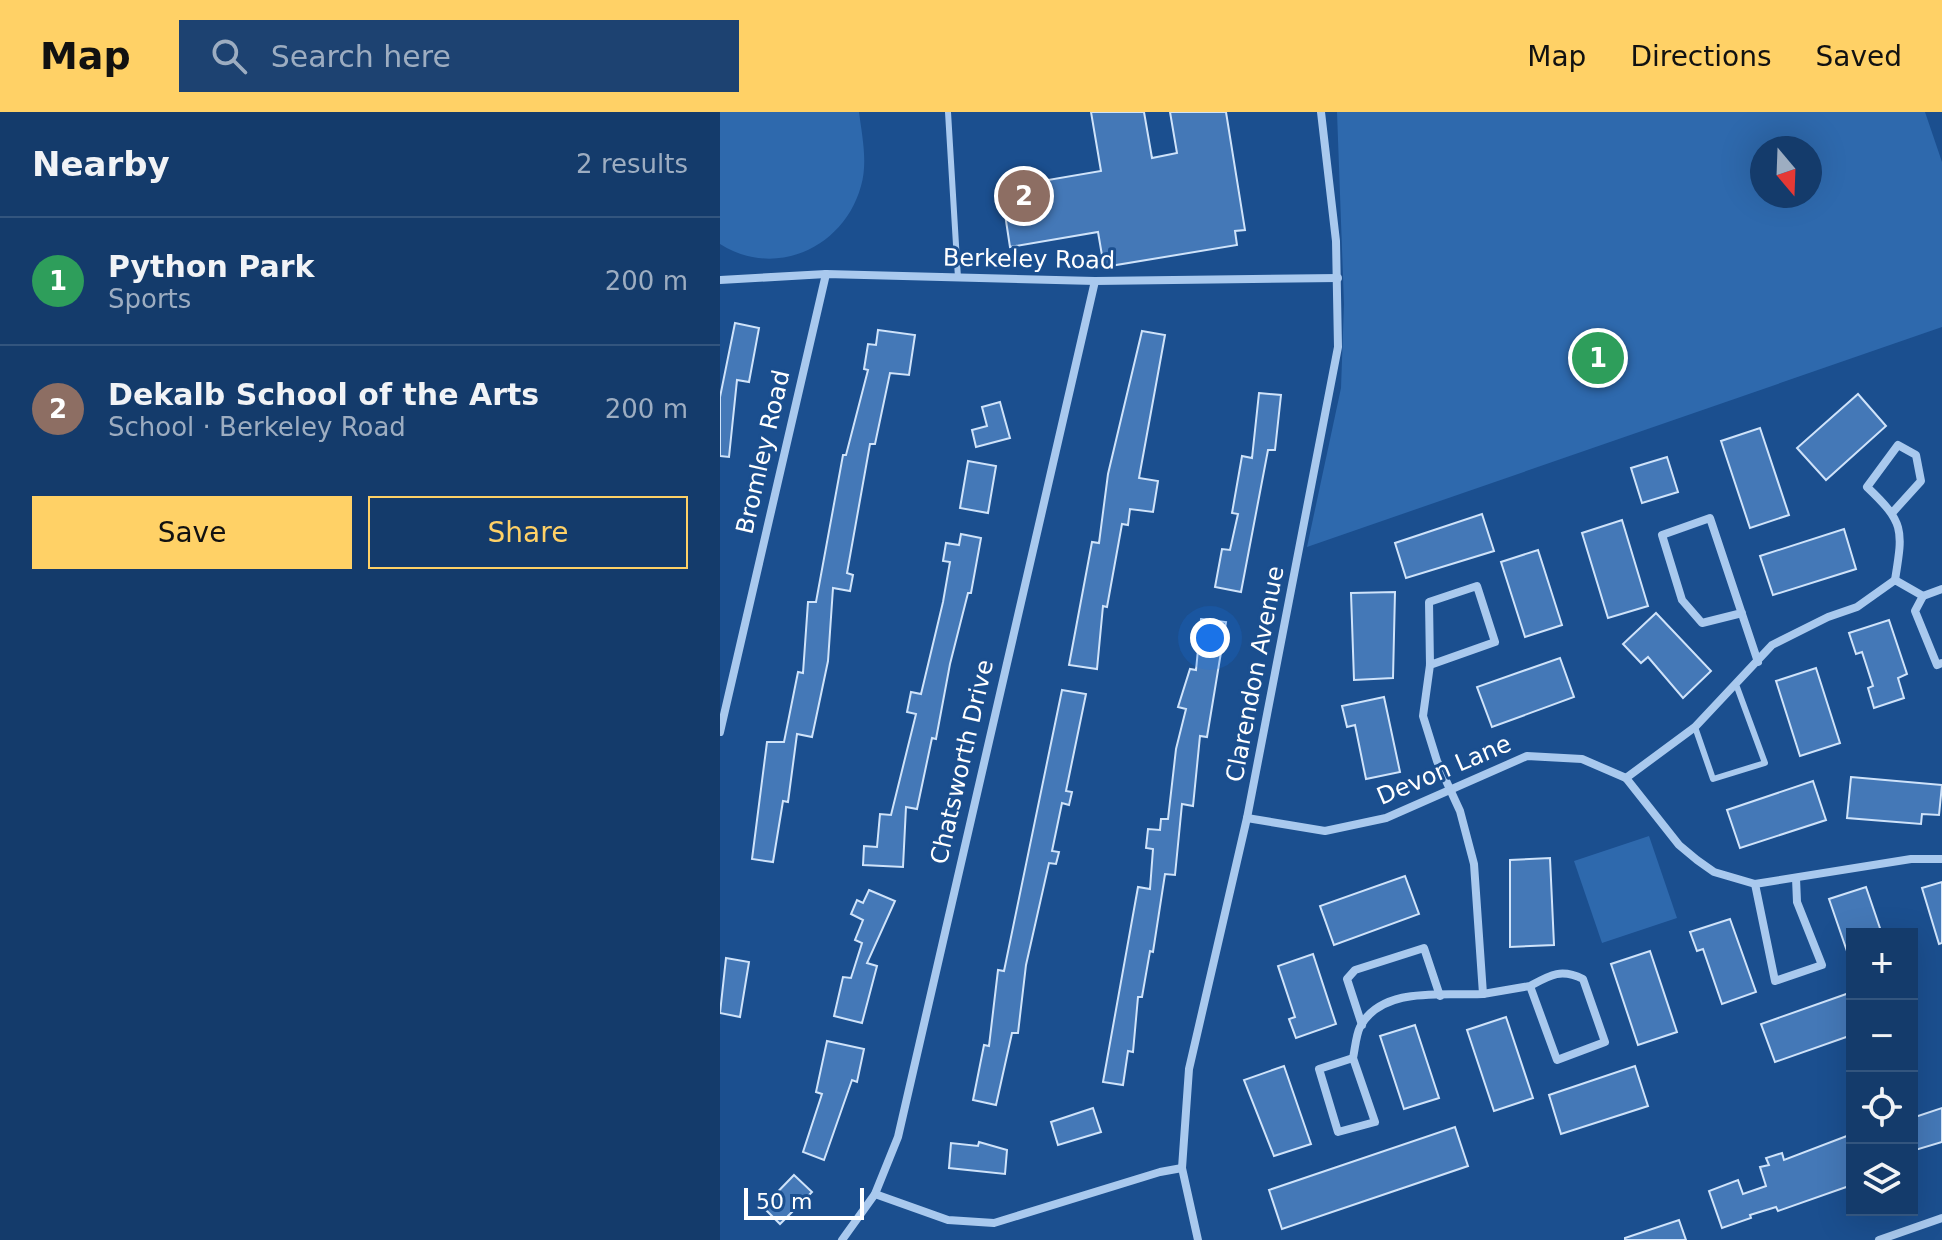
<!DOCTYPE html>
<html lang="en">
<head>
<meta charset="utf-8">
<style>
  :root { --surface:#143b6b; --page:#1d4271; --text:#f1f3f6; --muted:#9dadc1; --line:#33557e; --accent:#ffd166 }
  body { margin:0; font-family:"DejaVu Sans",sans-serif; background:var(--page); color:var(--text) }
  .controls { position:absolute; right:24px; bottom:24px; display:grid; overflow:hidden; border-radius:0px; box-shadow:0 8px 32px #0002 }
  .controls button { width:72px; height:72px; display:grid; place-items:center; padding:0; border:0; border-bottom:2px solid var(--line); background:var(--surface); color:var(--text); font:40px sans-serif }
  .compass { position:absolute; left:1030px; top:24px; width:72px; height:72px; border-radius:50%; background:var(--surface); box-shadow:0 8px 32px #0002; rotate:161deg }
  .scale { position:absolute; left:24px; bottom:20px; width:120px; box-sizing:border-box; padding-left:8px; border:4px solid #fff; border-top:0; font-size:22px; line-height:28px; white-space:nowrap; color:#fff; -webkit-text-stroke:6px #1b4f8f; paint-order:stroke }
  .you { position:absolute; left:490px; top:526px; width:28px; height:28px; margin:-20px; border:6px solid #fff; border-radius:50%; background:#1a73e8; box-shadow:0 0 0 12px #1a73e833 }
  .badge { display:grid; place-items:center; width:52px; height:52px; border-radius:50%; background:var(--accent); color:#fff; font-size:26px; font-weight:700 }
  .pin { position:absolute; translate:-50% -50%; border:4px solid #fff; box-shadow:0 2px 8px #0006 }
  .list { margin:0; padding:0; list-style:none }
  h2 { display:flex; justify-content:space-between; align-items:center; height:104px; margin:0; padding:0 32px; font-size:34px }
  h2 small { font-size:26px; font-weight:400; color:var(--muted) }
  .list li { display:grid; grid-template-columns:52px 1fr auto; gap:24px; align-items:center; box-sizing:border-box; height:128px; padding:0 32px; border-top:2px solid var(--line) }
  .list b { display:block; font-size:30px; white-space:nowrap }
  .list p { margin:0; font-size:26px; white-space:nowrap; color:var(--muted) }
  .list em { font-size:26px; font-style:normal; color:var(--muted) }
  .actions { display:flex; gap:16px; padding:24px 32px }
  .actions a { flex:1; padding:18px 0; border:2px solid var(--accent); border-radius:0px; text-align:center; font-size:28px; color:var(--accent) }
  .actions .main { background:var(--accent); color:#111 }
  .icon { flex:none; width:44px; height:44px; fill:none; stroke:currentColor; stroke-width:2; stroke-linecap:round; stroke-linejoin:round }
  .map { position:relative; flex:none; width:1222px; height:1128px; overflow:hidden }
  header { display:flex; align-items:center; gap:48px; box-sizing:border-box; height:112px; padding:0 40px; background:var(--accent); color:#111 }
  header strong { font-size:38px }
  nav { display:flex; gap:44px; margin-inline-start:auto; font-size:28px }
  .search { width:560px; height:72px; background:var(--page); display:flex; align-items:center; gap:20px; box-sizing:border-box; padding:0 28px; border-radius:0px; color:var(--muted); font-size:30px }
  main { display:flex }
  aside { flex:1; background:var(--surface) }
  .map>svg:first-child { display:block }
  .green { fill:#2e69ad; fill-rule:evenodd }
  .building { fill:#4478b7; stroke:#cfe3fa; stroke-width:2 }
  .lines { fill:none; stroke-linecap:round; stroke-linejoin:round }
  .lane { stroke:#a9c9ee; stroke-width:6 }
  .street { stroke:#a9c9ee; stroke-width:8 }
  .labels { text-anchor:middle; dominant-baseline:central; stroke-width:6; stroke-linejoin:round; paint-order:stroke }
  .street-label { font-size:24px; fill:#fff; stroke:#1b4f8f }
</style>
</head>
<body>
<header>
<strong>Map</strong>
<div class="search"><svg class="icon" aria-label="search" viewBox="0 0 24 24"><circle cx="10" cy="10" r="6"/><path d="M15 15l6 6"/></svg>Search here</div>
<nav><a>Map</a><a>Directions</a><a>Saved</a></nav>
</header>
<main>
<aside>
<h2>Nearby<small>2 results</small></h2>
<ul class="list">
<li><span class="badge" style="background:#2e9e5b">1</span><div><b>Python Park</b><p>Sports</p></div><em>200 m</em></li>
<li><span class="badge" style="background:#8d6e63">2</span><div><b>Dekalb School of the Arts</b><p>School · Berkeley Road</p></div><em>200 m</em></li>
</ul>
<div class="actions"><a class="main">Save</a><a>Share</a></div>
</aside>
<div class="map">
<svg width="1222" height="1128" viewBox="0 0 1222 1128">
  <rect width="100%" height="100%" fill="#1b4f8f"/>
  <g class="green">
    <path d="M 0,0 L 139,0 C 142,24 148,50 141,74 C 124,136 55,167 0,132 Z"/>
    <path d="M 617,0 L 1205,0 L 1222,50 L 1222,215 L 587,435 L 621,276 L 624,192 ZM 1042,36 L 1090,36 L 1090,84 L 1042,84 Z"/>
    <polygon points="929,724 957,806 882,831 854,749"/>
  </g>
  <g class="building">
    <polygon points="371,0 424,0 432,46 457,41 450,0 506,0 525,118 515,119 517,133 384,155 378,120 290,135 281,76 381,59"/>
    <polygon points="15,211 39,216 29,270 17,268 9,345 0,344 0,285"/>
    <polygon points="158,218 195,223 189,263 170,261 155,332 150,332 127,461 133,463 130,479 113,476 108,549 92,625 77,622 68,690 63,689 53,750 32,747 47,630 64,630 78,560 83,561 88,490 96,490 123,343 126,343 148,258 144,257 148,232 156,233"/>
    <polygon points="422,219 445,223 419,366 438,369 433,400 410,397 408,413 402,412 387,495 383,494 377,557 349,553 372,430 379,431 388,362"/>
    <polygon points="539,281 561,283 555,338 548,338 521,480 495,475 502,437 510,438 518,402 512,401 522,344 532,346"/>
    <polygon points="1138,282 1166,314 1106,368 1077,336"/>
    <polygon points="280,290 290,326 256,335 252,318 267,314 262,295"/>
    <polygon points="1040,316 1069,403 1030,416 1001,329"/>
    <polygon points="947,345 958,380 922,391 911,356"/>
    <polygon points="248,349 276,354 268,401 240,396"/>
    <polygon points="762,402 774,439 686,466 675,431"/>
    <polygon points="902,408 928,494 888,506 862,421"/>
    <polygon points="1124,417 1136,457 1053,483 1040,444"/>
    <polygon points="241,422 261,426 251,481 248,481 230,552 216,627 212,626 197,697 186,695 183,755 143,753 144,734 157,735 160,702 171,703 196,602 187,600 191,580 201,582 223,490 230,450 223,449 226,431 239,433"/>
    <polygon points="818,438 842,513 805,525 781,450"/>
    <polygon points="675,480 673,566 634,568 631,481"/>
    <polygon points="936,501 991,559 963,586 928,545 921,551 903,532"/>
    <polygon points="481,507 506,510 487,625 480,624 473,694 462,692 455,763 445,762 433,840 430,839 422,885 418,885 413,940 408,939 403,973 383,970 418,775 430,777 433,737 426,736 428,717 440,718 441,707 448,707 456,637 466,597 458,595 470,557 476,558"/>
    <polygon points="1169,508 1187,562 1178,566 1184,586 1154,596 1148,576 1153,574 1142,540 1136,542 1129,521"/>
    <polygon points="840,546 854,585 772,615 757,575"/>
    <polygon points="1096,556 1120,631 1080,644 1056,569"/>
    <polygon points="342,578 366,582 346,679 352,680 349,693 342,691 332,739 339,740 336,752 329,751 306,853 298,921 292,921 276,993 253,988 264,933 269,934 278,858 284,859"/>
    <polygon points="664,585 680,660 646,667 635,613 627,615 622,594"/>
    <polygon points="1131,665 1222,673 1219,703 1202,702 1201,712 1127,706"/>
    <polygon points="1093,669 1106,708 1020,736 1007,698"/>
    <polygon points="830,746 834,833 790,835 790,748"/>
    <polygon points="685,764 699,802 614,833 600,794"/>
    <polygon points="1222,770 1222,831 1219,832 1202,776"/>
    <polygon points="1146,775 1162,822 1132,822 1130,848 1109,787"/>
    <polygon points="149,778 175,789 147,851 157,854 142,911 114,904 123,865 131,866 142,831 135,828 143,808 131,802 137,788 143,791"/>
    <polygon points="1010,807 1036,880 1002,892 983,837 977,839 970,820"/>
    <polygon points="930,839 957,920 918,933 891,852"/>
    <polygon points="593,842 616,912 576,926 569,907 575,905 558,854"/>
    <polygon points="6,846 29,850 20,905 0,901"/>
    <polygon points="1132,880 1132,923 1055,950 1041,912"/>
    <polygon points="786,905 813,986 774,999 747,918"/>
    <polygon points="695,913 719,986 684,997 660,924"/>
    <polygon points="107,929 144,937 137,970 132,968 104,1048 83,1040 102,982 96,980"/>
    <polygon points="564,954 591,1032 554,1044 524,968"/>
    <polygon points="915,954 928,994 841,1022 829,983"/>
    <polygon points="373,996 381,1020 338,1033 331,1010"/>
    <polygon points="1222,996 1222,1030 1192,1039 1192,1006"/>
    <polygon points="735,1015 748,1054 562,1117 549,1078"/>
    <polygon points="1132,1022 1132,1073 1058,1099 1056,1095 1030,1103 1031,1106 1002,1116 989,1079 1018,1068 1023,1082 1046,1074 1040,1055 1049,1053 1046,1046 1062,1041 1064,1048"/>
    <polygon points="259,1030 287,1038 285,1062 229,1056 231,1031 258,1034"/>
    <polygon points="74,1063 92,1080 60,1112 43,1095"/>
    <polygon points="959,1108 966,1128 905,1128 905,1126"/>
  </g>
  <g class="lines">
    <g class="lane">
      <polyline points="228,0 238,166"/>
      <polyline points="975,615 993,667 1045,651 1017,575"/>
    </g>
    <g class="street">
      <polyline points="0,168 106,162 375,169 618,166"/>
      <path d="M 1173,400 L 1201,369 L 1196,343 L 1178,333 L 1147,375 C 1185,411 1183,418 1175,468"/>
      <polyline points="1222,477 1203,484 1195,499 1217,553 1222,551"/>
      <polyline points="1022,501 982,511 962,488 942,423 990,406 1038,550"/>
      <polyline points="0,620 106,162"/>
      <polyline points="906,666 975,615 1052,533 1108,505 1137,495 1175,468 1203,484"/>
      <polyline points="527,706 605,719 666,706 807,644 862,647 906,666 959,733 977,748 994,760 1035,772 1191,747 1222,747"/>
      <polyline points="1035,772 1055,869 1102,853 1077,790 1076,766"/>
      <path d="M 763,882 L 810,874 L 837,948 L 885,930 L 863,867 C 841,856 830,863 810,874"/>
      <polyline points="642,913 627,867 635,858 704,836 720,884"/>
      <path d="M 633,946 L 655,1010 L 618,1020 L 599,957 L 633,946 C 635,937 636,923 640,915 C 662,873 725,884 763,882 L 754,752 L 740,699 L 717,649 L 703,604 L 710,553 L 709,490 L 757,474 L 775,530 L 710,553"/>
      <polyline points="155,1082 228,1108 274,1111 440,1060 462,1056"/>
      <polyline points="122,1128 155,1082 178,1025 375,169"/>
      <polyline points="478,1128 462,1056 469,957 527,706 618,235 616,129 601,0"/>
      <polyline points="1159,1128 1222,1106"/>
    </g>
  </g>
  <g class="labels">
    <g class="street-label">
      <text transform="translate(309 147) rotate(1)">Berkeley Road</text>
      <text transform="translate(43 340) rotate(-77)">Bromley Road</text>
      <text transform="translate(535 562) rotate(-79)">Clarendon Avenue</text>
      <text transform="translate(242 650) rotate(-77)">Chatsworth Drive</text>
      <text transform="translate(724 658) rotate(-23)">Devon Lane</text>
    </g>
  </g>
</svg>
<div class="controls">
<button>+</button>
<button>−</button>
<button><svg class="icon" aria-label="locate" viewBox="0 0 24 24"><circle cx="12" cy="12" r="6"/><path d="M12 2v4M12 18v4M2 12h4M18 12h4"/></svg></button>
<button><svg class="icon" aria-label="layers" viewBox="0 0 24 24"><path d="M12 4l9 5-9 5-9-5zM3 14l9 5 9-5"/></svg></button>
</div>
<svg class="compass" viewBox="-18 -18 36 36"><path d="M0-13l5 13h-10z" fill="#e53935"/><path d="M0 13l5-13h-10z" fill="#9dadc1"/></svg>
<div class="scale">50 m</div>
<div class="you"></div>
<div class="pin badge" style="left:878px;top:246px;background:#2e9e5b">1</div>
<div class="pin badge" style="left:304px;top:84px;background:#8d6e63">2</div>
</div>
</main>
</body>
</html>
